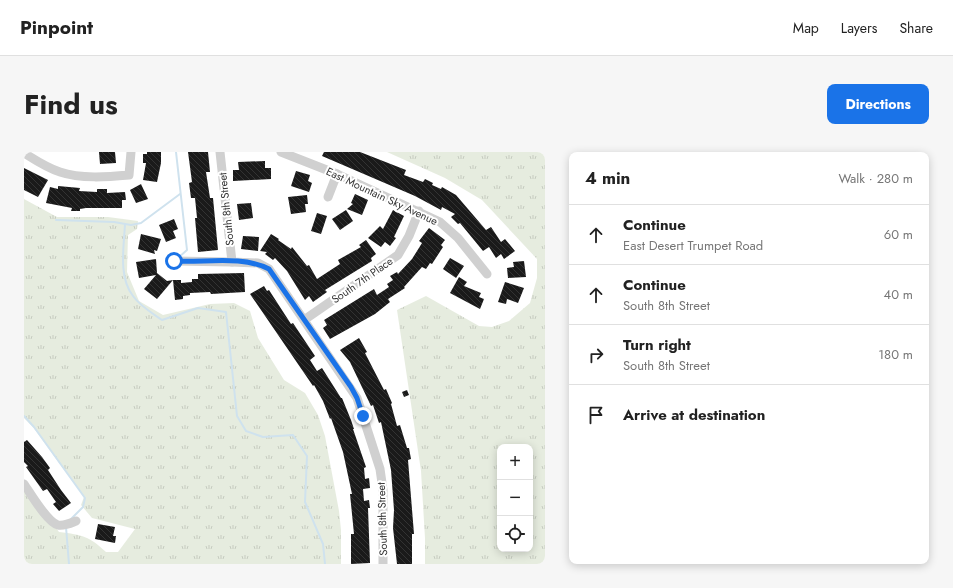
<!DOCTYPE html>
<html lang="en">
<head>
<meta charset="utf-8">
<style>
  :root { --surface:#fff; --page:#f6f6f6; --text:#222; --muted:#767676; --line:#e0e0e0; --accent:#1a73e8 }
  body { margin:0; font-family:Jost,sans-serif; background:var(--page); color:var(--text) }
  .controls { position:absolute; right:12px; bottom:12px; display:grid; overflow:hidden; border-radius:8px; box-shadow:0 2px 10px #0003 }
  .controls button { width:36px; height:36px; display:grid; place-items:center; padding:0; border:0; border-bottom:1px solid var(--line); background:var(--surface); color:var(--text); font:20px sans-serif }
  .stop { position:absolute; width:12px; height:12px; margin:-9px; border:3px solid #1a73e8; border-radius:50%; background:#fff }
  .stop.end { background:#1a73e8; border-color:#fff; box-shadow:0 1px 4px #0008 }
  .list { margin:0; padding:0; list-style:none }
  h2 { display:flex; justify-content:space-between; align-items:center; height:52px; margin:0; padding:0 16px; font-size:17px }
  h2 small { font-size:13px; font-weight:400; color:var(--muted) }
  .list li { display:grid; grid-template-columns:26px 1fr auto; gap:12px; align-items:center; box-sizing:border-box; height:60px; padding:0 16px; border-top:1px solid var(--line) }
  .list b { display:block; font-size:15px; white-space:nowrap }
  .list p { margin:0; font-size:13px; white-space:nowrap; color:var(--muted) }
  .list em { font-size:13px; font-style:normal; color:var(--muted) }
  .icon { flex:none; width:22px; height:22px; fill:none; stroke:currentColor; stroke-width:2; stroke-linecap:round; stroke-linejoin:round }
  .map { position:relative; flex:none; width:521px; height:412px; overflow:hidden; border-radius:8px }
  header { display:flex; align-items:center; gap:24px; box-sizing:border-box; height:56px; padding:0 20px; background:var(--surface); border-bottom:1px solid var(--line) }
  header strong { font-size:19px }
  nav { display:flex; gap:22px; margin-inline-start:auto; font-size:14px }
  .intro { display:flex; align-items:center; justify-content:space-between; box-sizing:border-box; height:96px; padding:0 24px }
  h1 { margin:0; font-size:28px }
  .button { padding:10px 18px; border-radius:8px; background:var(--accent); color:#fff; font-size:14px; font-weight:700 }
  main { display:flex; gap:24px; padding:0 24px }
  aside { flex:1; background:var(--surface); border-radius:8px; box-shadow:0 2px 10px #0003 }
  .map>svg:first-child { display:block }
  .grass { fill:url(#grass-tufts); fill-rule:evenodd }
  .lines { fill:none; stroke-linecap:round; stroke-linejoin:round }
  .stream { stroke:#cfe2ee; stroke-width:2 }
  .building { fill:url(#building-back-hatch) }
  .minor { stroke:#d0d0d0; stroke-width:9 }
  .route { stroke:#1a73e8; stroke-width:5 }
  .labels { text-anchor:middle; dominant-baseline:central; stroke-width:4; stroke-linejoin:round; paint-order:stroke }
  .street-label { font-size:11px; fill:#333; stroke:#fff }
</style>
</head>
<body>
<header>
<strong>Pinpoint</strong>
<nav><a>Map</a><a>Layers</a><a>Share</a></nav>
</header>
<div class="intro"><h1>Find us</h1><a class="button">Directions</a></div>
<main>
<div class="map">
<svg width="521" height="412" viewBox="0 0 521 412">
  <defs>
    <pattern id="grass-tufts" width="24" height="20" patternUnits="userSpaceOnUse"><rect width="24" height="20" fill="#e6ecdf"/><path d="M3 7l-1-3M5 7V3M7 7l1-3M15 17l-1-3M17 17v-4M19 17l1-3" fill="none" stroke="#c6cbc0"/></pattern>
    <pattern id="building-back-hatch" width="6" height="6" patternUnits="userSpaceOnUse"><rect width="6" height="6" fill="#1a1a1a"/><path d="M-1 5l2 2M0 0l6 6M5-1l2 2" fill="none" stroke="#333"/></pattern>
  </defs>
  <rect width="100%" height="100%" fill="#fff"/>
  <g class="grass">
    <path d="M 363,0 L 521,0 L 521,412 L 401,412 L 401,386 L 397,319 L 373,158 L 402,144 L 455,174 L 468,175 L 485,169 L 506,151 L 513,126 L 513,107 L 458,48 L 421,26 ZM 476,295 L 506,295 L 506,397 L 476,397 Z"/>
    <path d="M 0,47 L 33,65 L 84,65 L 114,69 L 113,77 L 104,83 L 103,120 L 115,149 L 139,163 L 186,152 L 210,151 L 226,159 L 234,186 L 260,228 L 281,241 L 294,263 L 301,284 L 315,359 L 317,378 L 317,412 L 0,412 L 0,332 L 35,380 C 59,383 65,384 82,400 L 94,400 L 111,377 L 68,366 L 57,353 L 60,345 L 9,275 L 0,266 Z"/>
  </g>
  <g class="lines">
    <g class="stream">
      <polyline points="152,0 163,98 154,106"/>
      <polyline points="32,68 90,70 107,73 117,71 156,42"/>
      <path d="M 101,72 C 100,94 94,125 109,144 C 116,154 128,161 138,168 L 174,156 L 202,160 L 213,264 L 222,279 L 239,285 L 269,283 L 283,304 L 281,350 L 299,392 L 301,412"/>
      <polyline points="0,264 10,275 61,346 59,355 47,367"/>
      <polyline points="42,375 45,412"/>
    </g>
  </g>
  <g class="building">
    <polygon points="75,0 91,0 92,11 76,12"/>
    <polygon points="123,0 137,0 137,11 133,30 119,28 122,11 119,11 119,2 123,2"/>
    <polygon points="164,0 184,0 186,20 182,20 186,46 189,46 194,98 174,100 171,66 173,66 171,46 167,46 165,31 168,30"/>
    <polygon points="300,0 336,0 382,18 380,23 399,30 401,27 409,31 408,33 417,37 418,35 432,43 462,78 467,75 477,90 481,87 491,99 480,107 477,102 472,106 465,95 459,99 436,71 434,72 427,65 431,62 418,55 417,58 391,44 298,4"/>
    <polygon points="241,9 241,16 247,16 247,27 209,29 209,18 215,18 214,10"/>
    <polygon points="0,16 24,28 14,45 0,38"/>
    <polygon points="272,19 286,23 284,29 288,31 285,40 267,34"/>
    <polygon points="117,32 124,47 112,51 106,38"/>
    <polygon points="34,34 56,36 55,39 73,40 73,37 83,37 83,41 101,40 102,48 98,48 98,56 62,56 56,57 56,59 47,59 48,56 22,51 26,35 34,37"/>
    <polygon points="331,42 344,48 338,63 323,57 329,52 327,51"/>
    <polygon points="283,43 284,52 281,52 282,60 267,62 264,45"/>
    <polygon points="227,51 229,66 215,68 213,52"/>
    <polygon points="322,58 329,69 316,78 308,67"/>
    <polygon points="369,58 380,64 370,85 372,86 366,94 361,90 357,95 344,86 356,74 359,77"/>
    <polygon points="293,61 303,64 297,82 287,79"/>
    <polygon points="150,67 154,77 149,79 152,86 142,90 135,73"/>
    <polygon points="405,76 421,88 417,93 419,95 408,112 406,111 402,117 398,115 380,135 381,136 364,147 366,150 351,162 306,187 299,176 303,173 300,168 350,137 353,143 365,135 363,132 369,128 366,124 373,120 374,122 388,107 398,91 395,89"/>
    <polygon points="117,82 137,87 133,99 130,98 131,102 114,97"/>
    <polygon points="247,82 255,87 254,88 267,97 268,95 283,114 285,113 293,127 316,112 314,108 337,95 335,93 342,88 352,102 347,106 348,109 301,138 303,140 289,150 285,144 281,148 263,119 251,106 249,108 241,102 243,100 236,99"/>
    <polygon points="219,84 235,85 234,99 217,97"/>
    <polygon points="426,106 440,114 432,126 419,117"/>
    <polygon points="132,107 133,121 143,129 149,128 133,147 120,137 132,123 115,126 112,110"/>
    <polygon points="500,109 502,125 484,126 483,116 490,115 489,110"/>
    <polygon points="220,121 221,140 187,142 186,140 166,141 166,143 159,144 159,147 151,148 149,128 157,128 157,131 168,130 168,127 174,127 174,122"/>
    <polygon points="435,125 443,130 440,134 457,141 455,145 460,147 456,157 426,141"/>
    <polygon points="481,130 500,136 494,151 483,147 482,152 474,150"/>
    <polygon points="240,134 243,139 245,138 267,172 269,171 291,204 286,208 293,219 298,216 317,246 318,246 327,268 330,277 329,277 342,315 340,316 341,327 345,326 346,336 339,337 340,349 345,348 346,356 344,356 346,411 327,412 327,382 330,382 326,342 328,342 319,300 307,266 306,267 299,249 290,233 289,234 226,142"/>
    <polygon points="335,186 343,200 341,201 360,238 362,237 368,251 367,252 373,274 376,273 383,296 385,296 387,307 384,308 390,382 388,382 388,412 373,412 369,376 370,358 367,318 357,270 355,271 349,253 347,254 326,210 316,198"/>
    <polygon points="383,238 385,243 380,245 378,240"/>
    <polygon points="3,288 18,305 26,316 24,318 37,338 47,351 35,359 29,352 32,350 23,337 19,339 2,315 4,314 0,310 0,290"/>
    <polygon points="74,372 91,375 89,384 92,384 91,391 71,387"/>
  </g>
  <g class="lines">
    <g class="minor">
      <polyline points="196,0 208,110 234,111 245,117 333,246 356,317 359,338 359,412"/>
      <polyline points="257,0 313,22 416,70 434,86 463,122"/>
      <path d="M 0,1 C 11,8 23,16 36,20 C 57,27 83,25 105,23 L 107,0"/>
      <polyline points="304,45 313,22"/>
      <polyline points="150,109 208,110"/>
      <polyline points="280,168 374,103 385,84 395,59"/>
      <path d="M 0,332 C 7,342 23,370 34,373 C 41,374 47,371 52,369"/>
    </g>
  </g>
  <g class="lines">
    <path class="route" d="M 150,109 C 180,111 218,103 245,117 L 327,235 L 333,246 L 339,264"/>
  </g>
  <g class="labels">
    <g class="street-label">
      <text transform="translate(358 44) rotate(25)">East Mountain Sky Avenue</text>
      <text transform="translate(202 57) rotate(-96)">South 8th Street</text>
      <text transform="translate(338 128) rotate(-35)">South 7th Place</text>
      <text transform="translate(358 367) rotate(-92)">South 8th Street</text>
    </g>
  </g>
</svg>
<div class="controls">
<button>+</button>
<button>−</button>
<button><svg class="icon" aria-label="locate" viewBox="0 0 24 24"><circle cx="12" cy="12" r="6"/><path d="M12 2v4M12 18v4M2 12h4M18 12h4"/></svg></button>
</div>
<div class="stop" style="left:150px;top:109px"></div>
<div class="stop end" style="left:339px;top:264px"></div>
</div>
<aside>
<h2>4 min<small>Walk · 280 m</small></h2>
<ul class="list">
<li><svg class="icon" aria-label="ahead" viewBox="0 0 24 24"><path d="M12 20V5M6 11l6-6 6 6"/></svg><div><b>Continue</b><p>East Desert Trumpet Road</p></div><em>60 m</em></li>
<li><svg class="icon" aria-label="ahead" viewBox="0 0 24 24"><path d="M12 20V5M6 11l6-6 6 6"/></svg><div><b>Continue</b><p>South 8th Street</p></div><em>40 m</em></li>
<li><svg class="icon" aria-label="right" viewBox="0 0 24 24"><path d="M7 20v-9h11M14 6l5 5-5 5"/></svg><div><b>Turn right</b><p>South 8th Street</p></div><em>180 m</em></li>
<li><svg class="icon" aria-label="arrive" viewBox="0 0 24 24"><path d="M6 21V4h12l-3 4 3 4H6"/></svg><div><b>Arrive at destination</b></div></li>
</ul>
</aside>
</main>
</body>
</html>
